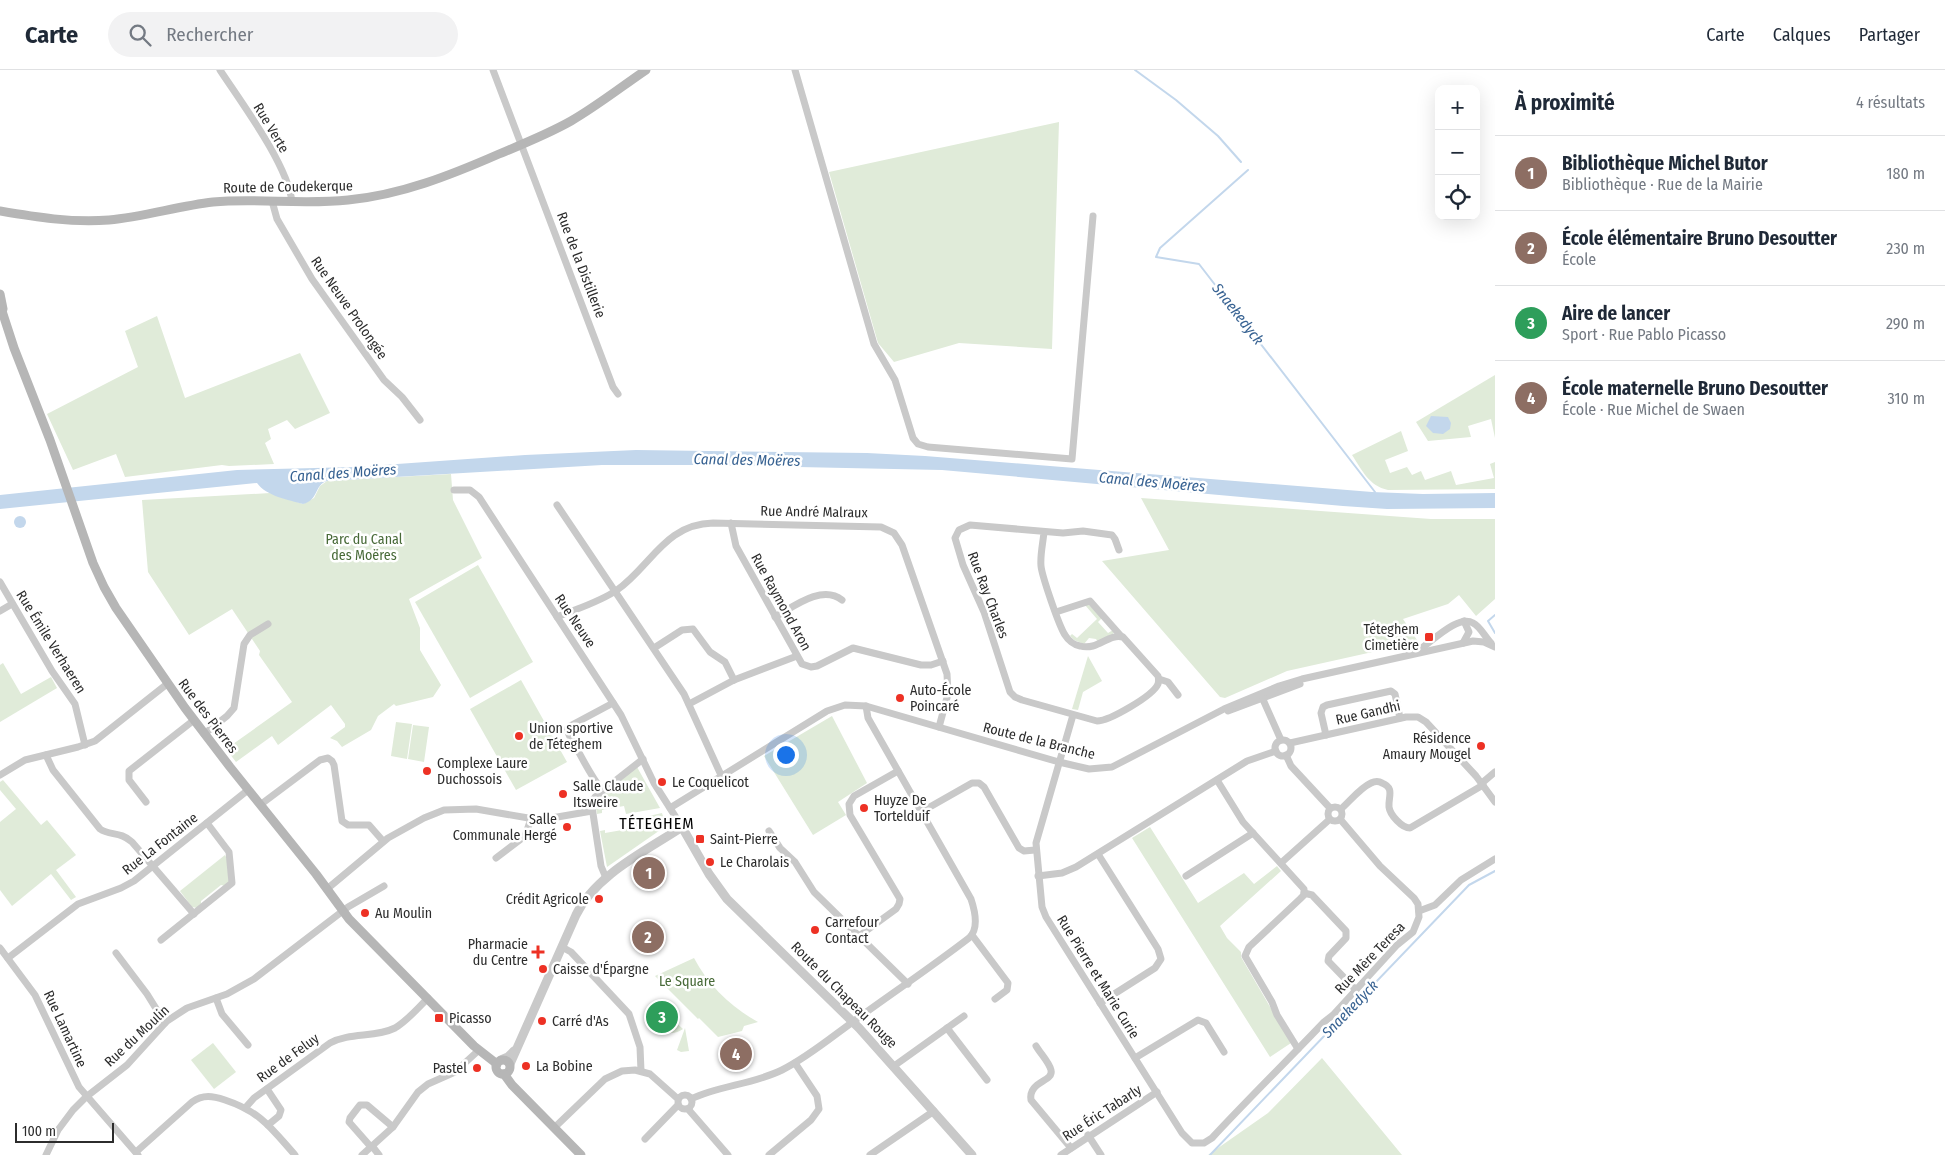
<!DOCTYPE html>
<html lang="fr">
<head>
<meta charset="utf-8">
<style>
  :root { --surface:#fff; --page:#f2f2f3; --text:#1f2937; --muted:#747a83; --line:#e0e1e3; --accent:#2563eb }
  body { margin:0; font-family:"Fira Sans Condensed",sans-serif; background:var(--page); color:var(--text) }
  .controls { position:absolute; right:15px; top:15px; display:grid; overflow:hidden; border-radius:10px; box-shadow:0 5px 20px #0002 }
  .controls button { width:45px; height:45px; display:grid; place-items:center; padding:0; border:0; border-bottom:1px solid var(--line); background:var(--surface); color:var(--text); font:25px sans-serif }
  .scale { position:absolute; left:15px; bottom:12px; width:99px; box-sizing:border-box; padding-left:5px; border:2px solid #2c2c2c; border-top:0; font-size:14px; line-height:18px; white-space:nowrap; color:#2c2c2c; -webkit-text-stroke:4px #fff; paint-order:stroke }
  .you { position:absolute; left:785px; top:684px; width:18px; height:18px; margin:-12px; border:4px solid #fff; border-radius:50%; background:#1a73e8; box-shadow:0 0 0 8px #1a73e833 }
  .badge { display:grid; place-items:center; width:32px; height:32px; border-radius:50%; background:var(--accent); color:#fff; font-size:16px; font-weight:700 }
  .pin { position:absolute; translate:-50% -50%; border:2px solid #fff; box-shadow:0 1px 5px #0006 }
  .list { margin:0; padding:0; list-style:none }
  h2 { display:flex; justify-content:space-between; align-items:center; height:65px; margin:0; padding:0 20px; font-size:21px }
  h2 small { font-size:16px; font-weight:400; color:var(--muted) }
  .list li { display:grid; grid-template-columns:32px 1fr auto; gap:15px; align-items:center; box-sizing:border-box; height:75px; padding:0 20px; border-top:1px solid var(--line) }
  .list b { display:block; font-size:19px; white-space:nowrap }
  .list p { margin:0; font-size:16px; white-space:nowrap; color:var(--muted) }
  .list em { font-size:16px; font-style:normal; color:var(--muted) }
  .icon { flex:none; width:28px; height:28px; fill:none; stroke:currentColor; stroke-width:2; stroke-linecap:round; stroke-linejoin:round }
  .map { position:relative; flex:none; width:1495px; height:1085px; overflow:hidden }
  header { display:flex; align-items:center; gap:30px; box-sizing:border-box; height:70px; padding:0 25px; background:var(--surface); border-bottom:1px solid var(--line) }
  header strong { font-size:24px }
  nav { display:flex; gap:28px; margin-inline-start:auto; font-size:18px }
  .search { width:350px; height:45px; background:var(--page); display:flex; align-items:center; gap:12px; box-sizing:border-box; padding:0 18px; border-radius:28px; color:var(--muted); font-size:19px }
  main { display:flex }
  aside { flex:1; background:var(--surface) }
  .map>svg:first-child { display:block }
  .green { fill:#e0ebd9 }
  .water { fill:#c3d7ec }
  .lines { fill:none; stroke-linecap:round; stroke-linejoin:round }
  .stream { stroke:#c3d7ec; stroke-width:2 }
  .minor { stroke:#c9c9c9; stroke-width:7 }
  .tertiary { stroke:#c9c9c9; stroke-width:9 }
  .secondary { stroke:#b6b6b6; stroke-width:9 }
  .poi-dot { fill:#ed3124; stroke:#fff; stroke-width:2 }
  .labels { text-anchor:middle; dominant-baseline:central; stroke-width:5; stroke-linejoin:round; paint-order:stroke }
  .street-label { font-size:14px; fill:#2c2c2c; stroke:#fff }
  .park-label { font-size:14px; fill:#486a38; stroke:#fff }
  .poi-label { font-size:14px; fill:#2c2c2c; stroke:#fff; text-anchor:start }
  .water-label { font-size:15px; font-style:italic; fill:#376292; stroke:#fff }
  .quarter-label { font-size:16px; letter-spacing:1px; fill:#000; stroke:#fff }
</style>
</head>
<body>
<header>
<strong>Carte</strong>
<div class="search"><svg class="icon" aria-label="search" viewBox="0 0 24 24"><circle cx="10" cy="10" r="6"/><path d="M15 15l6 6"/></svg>Rechercher</div>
<nav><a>Carte</a><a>Calques</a><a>Partager</a></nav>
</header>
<main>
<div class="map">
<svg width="1495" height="1085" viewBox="0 0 1495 1085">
  <rect width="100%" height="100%" fill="#fff"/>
  <g class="green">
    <polygon points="1059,52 1052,279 959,273 894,292 878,273 829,102"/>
    <polygon points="157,246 185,328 300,283 330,343 295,359 287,350 268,359 271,369 265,373 274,394 229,396 222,395 125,407 116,384 73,400 47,344 138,297 125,261"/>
    <polygon points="1495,305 1495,368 1491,349 1468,356 1471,367 1428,371 1416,352"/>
    <path d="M 1401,361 L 1408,381 L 1385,390 L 1390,403 L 1407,397 L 1412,405 L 1421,401 L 1425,410 L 1451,401 L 1456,415 L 1494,408 L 1490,394 L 1495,392 L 1495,419 L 1388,420 C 1369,416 1362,400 1352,385 Z"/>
    <polygon points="451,404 453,430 482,488 409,529 420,558 420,580 441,615 433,627 396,636 394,634 378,646 371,660 342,677 337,671 330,668 345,657 345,654 331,635 278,675 272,666 236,692 226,679 292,632 259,585 260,581 232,539 189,565 148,502 142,430 270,423 303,434 314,428 320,416 327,411"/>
    <polygon points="1141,428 1431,449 1495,449 1495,529 1476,546 1459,525 1448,534 1403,549 1417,570 1413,573 1287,601 1225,628 1220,627 1102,491 1169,480"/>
    <polygon points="478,495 533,592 470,628 415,532"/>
    <polygon points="1088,534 1102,548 1098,552 1108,563 1113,560 1114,562 1113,564 1098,572 1096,569 1089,568 1084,574 1074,570 1070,566 1072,564 1077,568 1097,549 1085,535"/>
    <polygon points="1088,586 1102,611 1083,622 1078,640 1072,639"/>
    <polygon points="3,593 21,624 51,607 57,618 0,652 0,595"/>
    <polygon points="521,610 567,692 516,720 470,639"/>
    <polygon points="832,646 867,713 838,732 846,745 813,765 764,686"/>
    <polygon points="396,652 412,654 407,689 391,686"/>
    <polygon points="413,655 429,657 424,692 408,689"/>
    <polygon points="637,697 660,738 626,744 624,736 602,740 602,743 597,744 595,732 597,728"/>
    <polygon points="3,710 41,755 47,750 76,785 56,800 76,827 71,830 51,804 12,836 0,820 0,752 16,739 0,720 0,712"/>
    <polygon points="662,743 666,756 607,797 600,761 605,760 605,763 628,759 627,751"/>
    <polygon points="1150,757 1198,833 1244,803 1254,814 1277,796 1281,801 1220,856 1227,868 1241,882 1241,887 1291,973 1270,987 1132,768"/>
    <polygon points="225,785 228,791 229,812 225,816 221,815 201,831 201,835 197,838 192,837 180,821"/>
    <path d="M 694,888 C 708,915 732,938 758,952 L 744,956 L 742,961 L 718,967 L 699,948 L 698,949 L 655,906 Z"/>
    <path d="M 657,935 L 683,959 C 666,971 648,953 657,935 Z"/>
    <polygon points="685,958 689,981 681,982 677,980"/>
    <polygon points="213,973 236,1002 214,1019 191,990"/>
    <polygon points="1322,988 1402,1085 1208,1085 1268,1043"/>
  </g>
  <g class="water">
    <polygon points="1431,346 1448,347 1451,353 1450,359 1443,364 1433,363 1426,356"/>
    <path d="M 636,380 L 867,383 L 925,386 L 1372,422 L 1423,424 L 1495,423 L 1495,438 L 1387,439 L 1343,436 L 942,400 L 697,395 L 602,395 L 327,411 C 314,415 319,430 303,434 C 289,430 266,426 257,413 L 0,439 L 0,425 L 237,400 L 355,397 L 525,385 Z"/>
    <circle cx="20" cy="452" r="6"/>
  </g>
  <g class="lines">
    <g class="stream">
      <polyline points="1135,0 1176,30 1218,66 1241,92"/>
      <polyline points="1248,100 1160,178 1156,187 1199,194 1375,422"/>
      <polyline points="1495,545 1488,551 1495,563"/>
      <polyline points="1210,1085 1469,815 1495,801"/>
    </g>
    <g class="minor">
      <path d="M 220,0 C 241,32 288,95 292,132"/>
      <polyline points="493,0 613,317 618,324"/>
      <polyline points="795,0 874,274 895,310 913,368 918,374 928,377 1072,389 1093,146"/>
      <polyline points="272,131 277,149 312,209 384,310 402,327 420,350"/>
      <polyline points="454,420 470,420 479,427 621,645 654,713 682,757"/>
      <polyline points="557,435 684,624 721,705"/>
      <polyline points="731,453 736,476 802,594 811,597 817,596 853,578 921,595 931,595 943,591"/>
      <path d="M 1044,462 C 1043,473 1040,485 1041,496 C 1042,506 1059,556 1065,565 C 1068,570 1074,575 1080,576 C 1098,581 1108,563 1123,567 L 1158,606 C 1159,610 1159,611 1158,614 C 1153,626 1109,651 1097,651 L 1022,630 L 1015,627 L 1010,622 L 984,542 L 963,495 L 955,468 L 959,460 L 970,455 L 1063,463 L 1083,461 L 1112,465 L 1115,469 L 1119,480"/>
      <polyline points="0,512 52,601 75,634 85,675"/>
      <polyline points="0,541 12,534"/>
      <polyline points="1056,542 1090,531 1121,566"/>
      <path d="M 557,547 C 576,539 600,532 617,520 C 651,496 665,454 713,453 L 881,457 L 894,463 L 902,475 L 947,604 L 948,624 L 939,657"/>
      <path d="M 775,547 C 793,537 822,514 842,530"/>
      <polyline points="1463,573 1469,562 1464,551"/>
      <polyline points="654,578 682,560 693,559 710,582 725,592 734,610"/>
      <path d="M 1416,582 C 1430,574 1457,544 1473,553 C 1480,556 1485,567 1491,573"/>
      <polyline points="1159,609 1168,612 1178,625"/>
      <polyline points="1261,625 1281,670"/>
      <polyline points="689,634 734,610 797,586"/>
      <polyline points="1228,641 1300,614"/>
      <path d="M 1073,645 L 1036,773 L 1042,837 L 1046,847 L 1182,1063 L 1192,1073 L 1204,1073 L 1212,1068 C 1249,1028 1287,991 1324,952 L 1333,945 L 1397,875 L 1413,862 L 1419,847 L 1418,834 L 1414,828 L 1380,796 L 1340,749"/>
      <polyline points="204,664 227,646 234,638 244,574 250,565 268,554"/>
      <polyline points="1326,665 1321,643 1323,637 1327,635 1391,621 1395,624 1400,648"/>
      <circle cx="1283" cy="678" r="8"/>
      <polyline points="1290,673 1406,647 1418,647 1426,652 1476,706 1495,732"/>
      <path d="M 46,685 L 53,700 L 100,759 C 110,766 120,761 132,772 L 194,844"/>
      <polyline points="1286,685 1291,696 1330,738"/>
      <polyline points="0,705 25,690 78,677 95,671 167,614"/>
      <polyline points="1217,710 1243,752 1304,819 1304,825 1300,829 1249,877 1245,886 1272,932 1277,945 1298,979"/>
      <polyline points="1482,713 1495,702"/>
      <path d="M 602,720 C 589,704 580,683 569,665 L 567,659 L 570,656 L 613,633"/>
      <polyline points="146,732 129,710 129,701 194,650"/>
      <polyline points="260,735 320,690 328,688 332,691 334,695 342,751 348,755 369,755 383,771"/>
      <circle cx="1335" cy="744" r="7"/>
      <polyline points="670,738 827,641 845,635 866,636 1059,692 1089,699 1112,697 1224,639 1279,616 1302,609 1473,571 1484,572 1495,577"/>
      <path d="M 1341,739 C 1350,731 1360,718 1371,713 C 1375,711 1379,711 1382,713 C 1395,718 1388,727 1389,737 C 1390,745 1402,758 1410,758 L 1483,715"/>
      <polyline points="921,742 972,713 979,713 984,717 1019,778 1024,781 1035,780"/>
      <polyline points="769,761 780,778 795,792 814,822 908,914"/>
      <polyline points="1098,784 1158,879 1161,889 1155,898 1100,933"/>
      <polyline points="496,788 525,766 531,749"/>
      <polyline points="1281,793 1330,749"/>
      <polyline points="1038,806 1062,803 1076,797 1247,691 1276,681"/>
      <polyline points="1186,806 1253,763"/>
      <polyline points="606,808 601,796 592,737 592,731 596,726 643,689"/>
      <polyline points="327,819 388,768 424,748 444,740 476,739 540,750 592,741"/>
      <polyline points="1304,823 1312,825 1346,861 1346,868 1329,886 1328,891 1356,920"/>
      <polyline points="1419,841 1435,835 1461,810 1495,789"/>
      <polyline points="972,865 1008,913 1007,920 995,929"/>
      <polyline points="859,866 896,839 899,834 900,829 850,745 849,734 854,726 898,701"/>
      <polyline points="161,870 232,813 229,782 207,753"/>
      <polyline points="562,877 571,882 629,944 640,977 641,1001"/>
      <polyline points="0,878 35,925 79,1017 138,1085"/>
      <polyline points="116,883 147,924 165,953"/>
      <polyline points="8,888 78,834 121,818 134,811 248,720"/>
      <polyline points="216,928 222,944 248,975"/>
      <polyline points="947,958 987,1010"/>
      <path d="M 1036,976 C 1040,983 1049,992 1051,1000 C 1054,1012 1028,1011 1031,1030 L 1071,1078"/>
      <polyline points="1135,988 1198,950 1206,953 1224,982"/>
      <polyline points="894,996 964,946"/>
      <polyline points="267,1019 281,1040 279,1046 268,1055"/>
      <circle cx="685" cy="1032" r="7"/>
      <path d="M 691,1029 C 718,1016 754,1014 782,1000 C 810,986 835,964 861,946 C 897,920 934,895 969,868 C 979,859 975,841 971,829 L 868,648 L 866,636"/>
      <path d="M 246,1037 L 254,1028 L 330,973 C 350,962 375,968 395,958 C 407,951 418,938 428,928"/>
      <polyline points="688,1039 728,1085"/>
      <polyline points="554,1058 605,1009 622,1001 635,1000 650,1004 678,1029"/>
      <polyline points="1088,1065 1101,1085"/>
      <polyline points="645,1069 678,1035"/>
      <polyline points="372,1076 379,1085"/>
      <polyline points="371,1077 349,1052 350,1048 360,1035 367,1035 393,1057"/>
      <path d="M 136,1082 L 192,1032 C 203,1024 213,1026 225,1030 C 261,1042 271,1058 295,1085"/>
      <polyline points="46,1085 58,1060 73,1040 86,1027 127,995 167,951 187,938 227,924 254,909 348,837 384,816"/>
      <polyline points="362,1085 393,1057 418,1022 428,1014 455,1002 479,980"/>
      <polyline points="769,1085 811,1050 819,1039 817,1026 795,993"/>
      <polyline points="870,1085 934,1041"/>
      <polyline points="1061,1085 1157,1022"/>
    </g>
    <g class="tertiary">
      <polyline points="501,990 508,987 514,981"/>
      <path d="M 510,994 L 576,845 C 595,805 646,781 682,757 L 709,804 L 727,829 L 859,958 L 972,1085"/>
    </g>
    <g class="secondary">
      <path d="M 0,141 C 35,147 72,153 109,150 C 144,147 178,136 213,132 C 258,128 303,135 348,130 C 401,125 451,105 499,84 C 523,74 548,64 571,51 C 597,36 621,17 646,0"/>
      <polyline points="0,224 3,239"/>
      <polyline points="0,235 14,278 50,370 93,493 104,517 116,538 185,638 230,697 316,804 349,849 474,976 497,994"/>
      <circle cx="503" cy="997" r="7"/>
      <polyline points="504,1004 512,1015 581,1085"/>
    </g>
  </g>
  <g class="poi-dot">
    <rect x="1424" y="562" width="10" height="10" rx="2.5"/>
    <circle cx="900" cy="628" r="5"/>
    <circle cx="519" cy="666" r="5"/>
    <circle cx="1481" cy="676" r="5"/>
    <circle cx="427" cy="701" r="5"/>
    <circle cx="662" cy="712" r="5"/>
    <circle cx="563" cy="724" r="5"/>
    <circle cx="864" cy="738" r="5"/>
    <circle cx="567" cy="757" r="5"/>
    <rect x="695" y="764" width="10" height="10" rx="2.5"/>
    <circle cx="710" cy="792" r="5"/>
    <circle cx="599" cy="829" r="5"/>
    <circle cx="365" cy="843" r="5"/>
    <circle cx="815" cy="860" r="5"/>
    <path d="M535.5 874.5h5v5h5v5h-5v5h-5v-5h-5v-5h5z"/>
    <circle cx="543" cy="899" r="5"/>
    <rect x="434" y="943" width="10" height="10" rx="2.5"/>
    <circle cx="542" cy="951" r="5"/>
    <circle cx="526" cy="996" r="5"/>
    <circle cx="477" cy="998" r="5"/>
  </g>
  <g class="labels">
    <g class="street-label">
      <text transform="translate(271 58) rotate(59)">Rue Verte</text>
      <text transform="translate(288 117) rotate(-1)">Route de Coudekerque</text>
      <text transform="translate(581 195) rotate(69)">Rue de la Distillerie</text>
      <text transform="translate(349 238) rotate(55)">Rue Neuve Prolongée</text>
      <text transform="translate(814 442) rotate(1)">Rue André Malraux</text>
      <text transform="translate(988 525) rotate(69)">Rue Ray Charles</text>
      <text transform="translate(781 532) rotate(61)">Rue Raymond Aron</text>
      <text transform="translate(575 551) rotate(56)">Rue Neuve</text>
      <text transform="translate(51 572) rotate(58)">Rue Émile Verhaeren</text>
      <text transform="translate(1368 643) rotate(-13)">Rue Gandhi</text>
      <text transform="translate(208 646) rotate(53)">Rue des Pierres</text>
      <text transform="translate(1039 671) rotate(14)">Route de la Branche</text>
      <text transform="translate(160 774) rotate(-38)">Rue La Fontaine</text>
      <text transform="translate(1370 888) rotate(-46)">Rue Mère Teresa</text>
      <text transform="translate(1098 907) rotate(58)">Rue Pierre et Marie Curie</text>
      <text transform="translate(844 925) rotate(45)">Route du Chapeau Rouge</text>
      <text transform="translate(65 959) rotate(65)">Rue Lamartine</text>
      <text transform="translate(137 966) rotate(-43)">Rue du Moulin</text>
      <text transform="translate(288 988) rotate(-36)">Rue de Feluy</text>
      <text transform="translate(1102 1043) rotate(-33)">Rue Éric Tabarly</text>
    </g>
    <g class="park-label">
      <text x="364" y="469">Parc du Canal<tspan x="364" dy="16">des Moëres</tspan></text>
      <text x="687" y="911">Le Square</text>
    </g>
    <g class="poi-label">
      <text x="1419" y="559" text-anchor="end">Téteghem<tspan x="1419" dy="16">Cimetière</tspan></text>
      <text x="910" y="620">Auto-École<tspan x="910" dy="16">Poincaré</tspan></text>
      <text x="529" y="658">Union sportive<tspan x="529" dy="16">de Téteghem</tspan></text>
      <text x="1471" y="668" text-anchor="end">Résidence<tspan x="1471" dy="16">Amaury Mougel</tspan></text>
      <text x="437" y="693">Complexe Laure<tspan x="437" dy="16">Duchossois</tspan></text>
      <text x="672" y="712">Le Coquelicot</text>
      <text x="573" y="716">Salle Claude<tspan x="573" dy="16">Itsweire</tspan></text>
      <text x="874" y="730">Huyze De<tspan x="874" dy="16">Tortelduif</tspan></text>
      <text x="557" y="749" text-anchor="end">Salle<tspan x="557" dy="16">Communale Hergé</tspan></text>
      <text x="710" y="769">Saint-Pierre</text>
      <text x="720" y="792">Le Charolais</text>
      <text x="589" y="829" text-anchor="end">Crédit Agricole</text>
      <text x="375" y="843">Au Moulin</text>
      <text x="825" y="852">Carrefour<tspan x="825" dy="16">Contact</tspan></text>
      <text x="528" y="874" text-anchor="end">Pharmacie<tspan x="528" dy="16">du Centre</tspan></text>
      <text x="553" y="899">Caisse d'Épargne</text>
      <text x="449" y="948">Picasso</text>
      <text x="552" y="951">Carré d'As</text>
      <text x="536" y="996">La Bobine</text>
      <text x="467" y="998" text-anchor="end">Pastel</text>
    </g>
    <g class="water-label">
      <text transform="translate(1238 244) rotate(52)">Snaekedyck</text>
      <text transform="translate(747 390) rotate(1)">Canal des Moëres</text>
      <text transform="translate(343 403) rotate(-4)">Canal des Moëres</text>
      <text transform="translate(1152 412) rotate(5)">Canal des Moëres</text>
      <text transform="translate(1350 939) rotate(-46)">Snaekedyck</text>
    </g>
    <g class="quarter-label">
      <text x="657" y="753">TÉTEGHEM</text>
    </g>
  </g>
</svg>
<div class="controls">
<button>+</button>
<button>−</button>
<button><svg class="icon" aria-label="locate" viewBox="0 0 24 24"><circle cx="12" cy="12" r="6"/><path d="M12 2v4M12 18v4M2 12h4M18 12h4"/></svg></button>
</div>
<div class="scale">100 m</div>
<div class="you"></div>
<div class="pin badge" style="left:649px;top:803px;background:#8d6e63">1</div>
<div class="pin badge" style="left:648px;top:867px;background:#8d6e63">2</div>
<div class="pin badge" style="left:662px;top:947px;background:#2e9e5b">3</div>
<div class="pin badge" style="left:736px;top:984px;background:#8d6e63">4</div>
</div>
<aside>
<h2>À proximité<small>4 résultats</small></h2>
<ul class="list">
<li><span class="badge" style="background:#8d6e63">1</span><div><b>Bibliothèque Michel Butor</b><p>Bibliothèque · Rue de la Mairie</p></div><em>180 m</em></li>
<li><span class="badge" style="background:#8d6e63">2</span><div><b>École élémentaire Bruno Desoutter</b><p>École</p></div><em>230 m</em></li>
<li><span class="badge" style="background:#2e9e5b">3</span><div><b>Aire de lancer</b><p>Sport · Rue Pablo Picasso</p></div><em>290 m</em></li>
<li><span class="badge" style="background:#8d6e63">4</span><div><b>École maternelle Bruno Desoutter</b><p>École · Rue Michel de Swaen</p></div><em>310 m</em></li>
</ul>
</aside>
</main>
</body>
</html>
